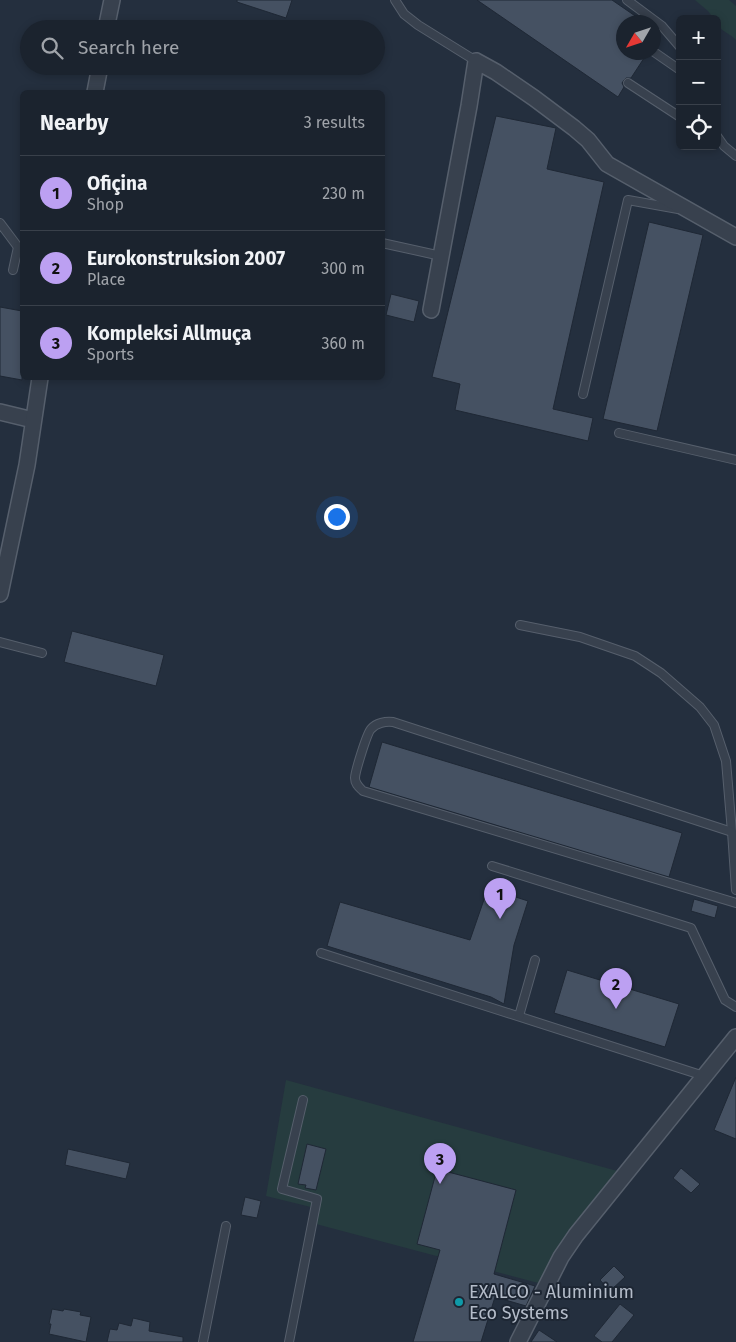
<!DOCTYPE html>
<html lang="en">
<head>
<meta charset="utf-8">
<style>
  :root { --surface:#1b232e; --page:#282f3a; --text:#f1f3f6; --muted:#a0a4aa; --line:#39404a; --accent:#bca0f2 }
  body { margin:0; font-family:"Fira Sans",sans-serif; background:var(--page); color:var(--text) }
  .controls { position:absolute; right:15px; top:15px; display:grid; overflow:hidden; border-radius:8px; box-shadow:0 2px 8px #0003 }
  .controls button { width:45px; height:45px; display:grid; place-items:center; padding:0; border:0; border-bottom:1px solid var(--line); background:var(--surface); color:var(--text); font:25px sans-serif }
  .compass { position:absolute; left:616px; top:15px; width:45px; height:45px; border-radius:50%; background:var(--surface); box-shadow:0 2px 8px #0003; rotate:231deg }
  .you { position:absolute; left:336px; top:516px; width:18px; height:18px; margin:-12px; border:4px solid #fff; border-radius:50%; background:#1a73e8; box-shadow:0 0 0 8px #1a73e833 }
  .badge { display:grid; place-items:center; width:32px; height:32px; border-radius:50%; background:var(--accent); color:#111; font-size:16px; font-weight:700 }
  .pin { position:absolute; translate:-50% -41px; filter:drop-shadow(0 1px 2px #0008) }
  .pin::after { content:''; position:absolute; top:26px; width:18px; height:15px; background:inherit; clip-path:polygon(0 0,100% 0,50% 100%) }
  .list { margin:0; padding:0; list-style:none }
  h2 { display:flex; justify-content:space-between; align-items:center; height:65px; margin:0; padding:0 20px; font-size:21px }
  h2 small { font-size:16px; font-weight:400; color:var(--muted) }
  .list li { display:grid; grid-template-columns:32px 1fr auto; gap:15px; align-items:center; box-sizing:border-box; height:75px; padding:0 20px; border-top:1px solid var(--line) }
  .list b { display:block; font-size:19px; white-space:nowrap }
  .list p { margin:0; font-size:16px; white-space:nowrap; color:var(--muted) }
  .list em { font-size:16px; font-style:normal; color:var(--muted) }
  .icon { flex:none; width:28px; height:28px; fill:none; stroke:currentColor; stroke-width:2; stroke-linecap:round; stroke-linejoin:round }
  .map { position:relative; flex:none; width:736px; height:1342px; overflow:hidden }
  .search { position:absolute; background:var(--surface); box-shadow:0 2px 8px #0003; left:20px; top:20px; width:365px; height:55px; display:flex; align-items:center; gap:12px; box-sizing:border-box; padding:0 18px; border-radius:28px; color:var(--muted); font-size:19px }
  .panel { position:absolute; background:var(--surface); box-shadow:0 2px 8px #0003; left:20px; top:90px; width:365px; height:290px; border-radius:8px }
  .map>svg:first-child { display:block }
  .green { fill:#263c3f }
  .building { fill:#455162; stroke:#1f2835 }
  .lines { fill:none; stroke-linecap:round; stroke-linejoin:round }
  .service-casing { stroke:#565f6c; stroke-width:10 }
  .minor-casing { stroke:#565f6c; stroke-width:18 }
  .service { stroke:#38414e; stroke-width:8 }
  .minor { stroke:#38414e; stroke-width:15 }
  .culture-dot { fill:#0f9aa8; stroke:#1d2633; stroke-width:2 }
  .labels { text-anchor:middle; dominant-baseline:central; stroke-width:4; stroke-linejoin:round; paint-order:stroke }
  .poi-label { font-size:18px; fill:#b4bcc9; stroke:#1d2633; text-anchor:start }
</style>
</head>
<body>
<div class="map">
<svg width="736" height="1342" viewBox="0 0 736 1342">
  <rect width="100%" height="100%" fill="#242f3e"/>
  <g class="green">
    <path d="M 695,0 L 729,0 L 736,6 L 736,40 C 729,32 717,31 717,19 L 714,19 L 708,11 Z"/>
    <polygon points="286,1080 621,1172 542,1284 316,1224 319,1209 266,1196"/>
  </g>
  <g class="building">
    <polygon points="237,0 292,0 286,18 237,2"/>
    <polygon points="477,0 612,0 644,22 624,22 624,52 648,52 631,78 626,78 624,80 622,83 624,87 618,97"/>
    <polygon points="496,116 556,128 547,169 604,182 553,409 593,418 588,441 455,410 460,384 432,377"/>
    <polygon points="649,222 703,235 657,431 603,419"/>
    <polygon points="391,294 419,301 414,322 386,315"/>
    <polygon points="0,307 22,311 22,380 0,376"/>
    <polygon points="72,631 164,655 156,686 64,662"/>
    <polygon points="382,742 682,833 669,877 369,787"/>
    <polygon points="488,888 528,901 514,945 504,1004 491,997 327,946 340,902 470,940"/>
    <polygon points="694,899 718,906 715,918 691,911"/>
    <polygon points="567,970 679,1004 665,1047 554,1013"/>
    <polygon points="736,1077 736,1139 714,1130"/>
    <polygon points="307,1144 326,1149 316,1190 305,1188 306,1185 298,1184"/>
    <polygon points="68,1149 130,1163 126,1179 65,1165"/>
    <polygon points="681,1168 700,1184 691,1193 673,1178"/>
    <polygon points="437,1169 516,1190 494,1274 535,1286 526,1306 495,1297 481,1342 413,1342 440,1250 417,1244"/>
    <polygon points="245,1197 261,1201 257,1218 241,1215"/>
    <polygon points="614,1266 625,1277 610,1291 600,1280"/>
    <polygon points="620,1304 634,1315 612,1342 602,1342 594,1336"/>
    <polygon points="52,1309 63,1311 64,1309 81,1312 80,1315 91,1317 86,1342 49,1334 51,1324 49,1324"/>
    <polygon points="133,1318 150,1322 149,1331 183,1337 183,1342 107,1342 110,1329 117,1330 119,1323 131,1326"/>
    <polygon points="539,1330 557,1342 531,1342"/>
  </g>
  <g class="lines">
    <g class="service-casing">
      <g id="service">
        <polyline points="395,0 404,14 418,25 476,61"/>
        <polyline points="627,0 662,26 680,47"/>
        <polyline points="654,52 680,70"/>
        <polyline points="628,83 680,117"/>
        <polyline points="717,136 724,146 736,156"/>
        <polyline points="0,223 18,247"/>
        <polyline points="382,243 441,256"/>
        <polyline points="13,270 18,247 22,248"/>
        <polyline points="583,394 628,200 678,209"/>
        <polyline points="619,433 736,460"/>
        <polyline points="520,625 580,637 635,656 661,673 700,707 714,725 726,761 732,832"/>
        <polyline points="0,642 42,653"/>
        <polyline points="492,866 691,928 725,1000 736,1007"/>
        <path d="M 736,890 L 732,832 L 393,722 C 386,721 376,723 371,729 C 367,733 355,772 355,778 C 355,784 359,787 363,791 L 736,903"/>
        <polyline points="321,953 704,1076"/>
        <polyline points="519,1016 535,960"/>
        <polyline points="203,1342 226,1226"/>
        <polyline points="289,1342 317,1199 282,1189 303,1100"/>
      </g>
    </g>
    <g class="minor-casing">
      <g id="minor">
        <polyline points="106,29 112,0"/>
        <polyline points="95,92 100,66"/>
        <polyline points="431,310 469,106 476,61 496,72 534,98 574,128 588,140 607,164 736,237"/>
        <polyline points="0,412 33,420"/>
        <polyline points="0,594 27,465 40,378"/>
        <polyline points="518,1342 561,1257 576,1235 736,1037"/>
      </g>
    </g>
    <use href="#service" class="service"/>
    <use href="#minor" class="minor"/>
  </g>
  <circle class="culture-dot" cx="459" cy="1302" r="5"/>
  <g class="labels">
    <g class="poi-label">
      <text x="469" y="1292">EXALCO - Aluminium<tspan x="469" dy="21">Eco Systems</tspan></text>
    </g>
  </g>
</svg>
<div class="controls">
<button>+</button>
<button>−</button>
<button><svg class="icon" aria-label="locate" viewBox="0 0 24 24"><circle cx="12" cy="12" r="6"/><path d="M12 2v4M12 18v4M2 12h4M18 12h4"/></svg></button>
</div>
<svg class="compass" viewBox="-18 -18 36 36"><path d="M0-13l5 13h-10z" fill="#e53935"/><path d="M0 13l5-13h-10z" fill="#a0a4aa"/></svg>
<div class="you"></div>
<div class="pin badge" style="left:500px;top:919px">1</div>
<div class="pin badge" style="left:616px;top:1009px">2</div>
<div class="pin badge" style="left:440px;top:1184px">3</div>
<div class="search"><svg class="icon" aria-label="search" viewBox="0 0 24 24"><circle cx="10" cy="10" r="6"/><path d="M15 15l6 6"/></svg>Search here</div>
<section class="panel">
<h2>Nearby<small>3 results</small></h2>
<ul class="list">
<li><span class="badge">1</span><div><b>Ofiçina</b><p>Shop</p></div><em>230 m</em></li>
<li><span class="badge">2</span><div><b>Eurokonstruksion 2007</b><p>Place</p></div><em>300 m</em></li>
<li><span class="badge">3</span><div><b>Kompleksi Allmuça</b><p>Sports</p></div><em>360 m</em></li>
</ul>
</section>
</div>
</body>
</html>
